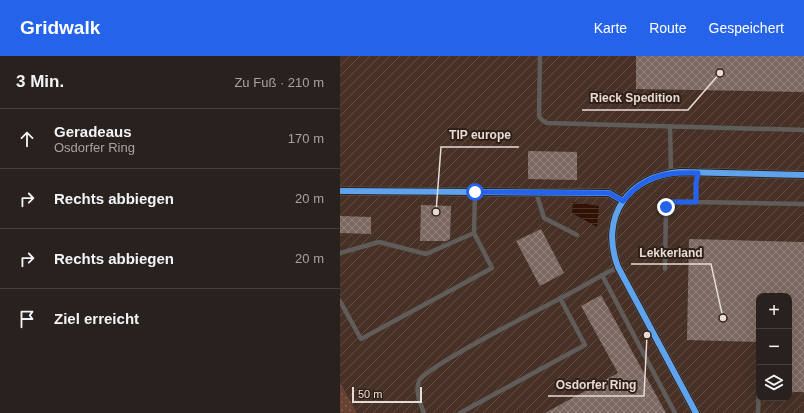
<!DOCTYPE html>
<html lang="de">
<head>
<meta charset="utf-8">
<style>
  :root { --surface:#28211e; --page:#302927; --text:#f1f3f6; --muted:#a5a3a4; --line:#443e3c; --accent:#2563eb }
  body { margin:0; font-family:Arial,sans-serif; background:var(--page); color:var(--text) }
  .controls { position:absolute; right:12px; bottom:12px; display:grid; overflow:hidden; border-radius:8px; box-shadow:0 4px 16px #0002 }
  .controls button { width:36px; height:36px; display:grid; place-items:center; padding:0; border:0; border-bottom:1px solid var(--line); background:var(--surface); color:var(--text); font:20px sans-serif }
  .scale { position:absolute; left:12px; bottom:10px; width:70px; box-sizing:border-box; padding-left:4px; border:2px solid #e7dbd6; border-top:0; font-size:11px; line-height:14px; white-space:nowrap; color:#e7dbd6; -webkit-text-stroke:3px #312018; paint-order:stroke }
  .stop { position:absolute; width:12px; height:12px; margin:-9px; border:3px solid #2563eb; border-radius:50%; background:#fff }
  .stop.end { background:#2563eb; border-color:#fff; box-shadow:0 1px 4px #0008 }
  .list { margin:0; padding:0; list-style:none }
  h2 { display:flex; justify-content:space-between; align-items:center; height:52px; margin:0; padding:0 16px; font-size:17px }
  h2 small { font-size:13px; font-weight:400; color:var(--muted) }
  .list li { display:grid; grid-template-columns:26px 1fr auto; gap:12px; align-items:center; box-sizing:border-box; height:60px; padding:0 16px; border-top:1px solid var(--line) }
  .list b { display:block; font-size:15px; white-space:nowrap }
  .list p { margin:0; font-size:13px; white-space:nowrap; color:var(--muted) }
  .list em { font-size:13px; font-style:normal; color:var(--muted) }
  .icon { flex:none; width:22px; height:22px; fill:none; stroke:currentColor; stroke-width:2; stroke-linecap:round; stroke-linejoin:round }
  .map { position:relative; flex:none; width:464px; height:357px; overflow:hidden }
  header { display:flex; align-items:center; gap:24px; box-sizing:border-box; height:56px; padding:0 20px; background:var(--accent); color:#fff }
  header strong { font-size:19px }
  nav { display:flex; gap:22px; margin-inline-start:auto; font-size:14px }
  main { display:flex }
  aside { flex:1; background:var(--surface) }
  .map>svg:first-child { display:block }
  .industrial { fill:url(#industrial-furrows); fill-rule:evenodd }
  .grass { fill:url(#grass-dots) }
  .water { fill:url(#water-rules) }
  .building { fill:url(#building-cross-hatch) }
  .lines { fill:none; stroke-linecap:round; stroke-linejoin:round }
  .service { stroke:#605c5a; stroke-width:4.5 }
  .minor { stroke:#605c5a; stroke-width:9 }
  .cycleway-casing { stroke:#312018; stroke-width:8 }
  .cycleway { stroke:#60a3ed; stroke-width:6 }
  .route { stroke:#2563eb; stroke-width:5 }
  .leader { fill:none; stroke:#e7dbd6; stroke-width:1.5 }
  .callout-dot { fill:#e7dbd6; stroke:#312018; stroke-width:1.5 }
  .callout-label { font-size:12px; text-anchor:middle; font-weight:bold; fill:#e7dbd6; stroke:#312018; stroke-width:4; stroke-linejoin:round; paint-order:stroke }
</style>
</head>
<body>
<header>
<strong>Gridwalk</strong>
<nav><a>Karte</a><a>Route</a><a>Gespeichert</a></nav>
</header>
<main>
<aside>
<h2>3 Min.<small>Zu Fuß · 210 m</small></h2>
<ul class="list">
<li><svg class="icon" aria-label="ahead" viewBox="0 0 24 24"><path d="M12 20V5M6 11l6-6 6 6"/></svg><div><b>Geradeaus</b><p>Osdorfer Ring</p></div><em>170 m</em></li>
<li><svg class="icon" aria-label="right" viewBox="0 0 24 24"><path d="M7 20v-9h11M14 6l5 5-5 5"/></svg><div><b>Rechts abbiegen</b></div><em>20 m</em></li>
<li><svg class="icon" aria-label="right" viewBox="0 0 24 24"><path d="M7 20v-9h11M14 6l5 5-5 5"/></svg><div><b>Rechts abbiegen</b></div><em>20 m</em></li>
<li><svg class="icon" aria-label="arrive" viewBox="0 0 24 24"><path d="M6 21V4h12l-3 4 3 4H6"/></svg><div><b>Ziel erreicht</b></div></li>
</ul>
</aside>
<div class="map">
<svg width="464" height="357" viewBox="0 0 464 357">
  <defs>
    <pattern id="industrial-furrows" width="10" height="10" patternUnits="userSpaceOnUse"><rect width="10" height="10" fill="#473127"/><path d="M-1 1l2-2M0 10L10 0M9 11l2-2" fill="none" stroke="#624e46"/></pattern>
    <pattern id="grass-dots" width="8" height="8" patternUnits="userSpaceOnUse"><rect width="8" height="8" fill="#684231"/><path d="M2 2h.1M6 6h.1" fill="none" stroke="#7e5d4e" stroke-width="1.8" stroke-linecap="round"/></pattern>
    <pattern id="water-rules" width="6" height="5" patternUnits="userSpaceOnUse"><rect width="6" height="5" fill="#311104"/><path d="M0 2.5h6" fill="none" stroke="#4f3328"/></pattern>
    <pattern id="building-cross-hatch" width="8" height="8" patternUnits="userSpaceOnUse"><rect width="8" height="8" fill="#7b6860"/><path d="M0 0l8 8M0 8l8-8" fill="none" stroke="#94847d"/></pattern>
  </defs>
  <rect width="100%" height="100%" fill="#362c28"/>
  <path class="industrial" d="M 0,0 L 464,0 L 464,357 L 17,357 L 0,325 ZM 419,240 L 449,240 L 449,342 L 419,342 Z"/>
  <polygon class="grass" points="0,326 17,357 0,357"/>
  <polygon class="water" points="233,146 259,150 257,171 232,157"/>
  <g class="building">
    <polygon points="296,0 464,0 464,36 296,33"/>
    <polygon points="188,95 237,96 237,124 188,123"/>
    <polygon points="81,149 111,150 110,183 107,185 80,185"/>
    <polygon points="0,160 31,161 31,178 0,177"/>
    <polygon points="201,173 224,217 200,230 176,185"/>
    <polygon points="349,183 464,186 464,336 449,336 449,240 419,240 419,286 347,284"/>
    <polygon points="261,239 293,297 326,357 205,357 278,317 241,250"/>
  </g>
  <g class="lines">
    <g class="service">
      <polyline points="200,0 199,60 202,64 207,67 464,74"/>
      <polyline points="330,70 331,117"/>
      <polyline points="358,117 356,127 356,146 464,148"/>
      <polyline points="196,136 204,162 237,179"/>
      <polyline points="0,197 39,186 86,198 134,177"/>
      <polyline points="325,213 326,151 330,146 356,146"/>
      <polyline points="262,219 335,357"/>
      <polyline points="0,245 21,283 152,212 134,177 135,136"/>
      <path d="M 84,357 C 80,347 75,335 79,325 C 86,310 197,255 219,243 C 239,233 258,221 278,211"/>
      <polyline points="120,357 245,289 220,242"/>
      <polyline points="418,357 419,331"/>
    </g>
    <g class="minor">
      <polyline points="0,135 269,137 283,145"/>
      <path d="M 356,357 L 278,211 C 259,161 288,119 341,116 L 464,119"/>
    </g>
    <g class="cycleway-casing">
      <g id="cycleway">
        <polyline points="0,135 269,137 283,145"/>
        <path d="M 356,357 L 278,211 C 259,161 288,119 341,116 L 464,119"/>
      </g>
    </g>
    <use href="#cycleway" class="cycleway"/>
  </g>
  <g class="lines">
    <path class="route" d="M 135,136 L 269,137 L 283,145 C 304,119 326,116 358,117 L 356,127 L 356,146 L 330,146 L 326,151"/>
  </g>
  <path class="leader" d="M380 17L348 54H242M96 156L101 91H179M383 262L371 208H291M307 279L304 340H208"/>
  <g class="callout-dot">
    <circle cx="380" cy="17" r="4"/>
    <circle cx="96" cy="156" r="4"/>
    <circle cx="383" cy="262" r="4"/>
    <circle cx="307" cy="279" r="4"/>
  </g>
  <g class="callout-label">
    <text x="295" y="46">Rieck Spedition</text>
    <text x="140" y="83">TIP europe</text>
    <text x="331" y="201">Lekkerland</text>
    <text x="256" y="333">Osdorfer Ring</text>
  </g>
</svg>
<div class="controls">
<button>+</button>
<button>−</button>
<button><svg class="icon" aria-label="layers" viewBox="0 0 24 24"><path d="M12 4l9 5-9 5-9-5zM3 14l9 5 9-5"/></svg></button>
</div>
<div class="scale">50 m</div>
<div class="stop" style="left:135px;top:136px"></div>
<div class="stop end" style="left:326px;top:151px"></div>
</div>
</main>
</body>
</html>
